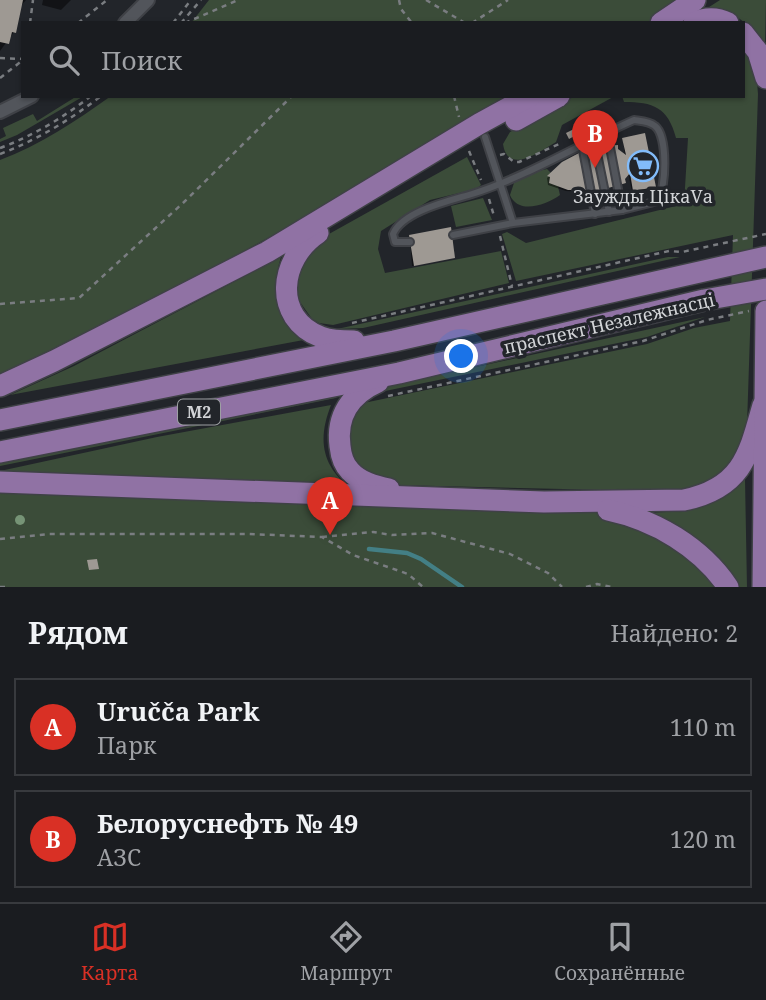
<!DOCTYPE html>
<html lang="ru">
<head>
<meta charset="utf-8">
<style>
  :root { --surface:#1a1c20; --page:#27292d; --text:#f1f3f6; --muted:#9fa1a5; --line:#383a3e; --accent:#d93025 }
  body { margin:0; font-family:"Noto Serif",serif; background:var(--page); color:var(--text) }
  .you { position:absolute; left:462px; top:357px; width:24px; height:24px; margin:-18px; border:5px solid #fff; border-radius:50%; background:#1a73e8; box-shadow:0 0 0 10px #1a73e833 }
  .badge { display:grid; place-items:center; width:46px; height:46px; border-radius:50%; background:var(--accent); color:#fff; font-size:23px; font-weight:700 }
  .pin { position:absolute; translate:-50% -58px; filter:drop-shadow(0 2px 4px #0008) }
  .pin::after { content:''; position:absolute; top:37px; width:24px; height:21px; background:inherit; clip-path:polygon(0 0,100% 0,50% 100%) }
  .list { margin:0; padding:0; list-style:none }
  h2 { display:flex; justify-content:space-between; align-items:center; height:91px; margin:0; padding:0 28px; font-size:30px }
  h2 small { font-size:23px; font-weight:400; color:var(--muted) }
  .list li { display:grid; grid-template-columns:46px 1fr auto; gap:21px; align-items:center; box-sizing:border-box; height:98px; margin:0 14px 14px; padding:0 14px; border:2px solid var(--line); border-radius:0px }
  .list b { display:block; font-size:26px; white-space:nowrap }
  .list p { margin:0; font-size:23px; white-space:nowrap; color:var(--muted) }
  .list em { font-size:23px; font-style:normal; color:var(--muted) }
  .icon { flex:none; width:38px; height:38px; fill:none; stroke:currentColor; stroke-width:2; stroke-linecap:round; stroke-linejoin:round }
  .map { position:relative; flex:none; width:766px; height:587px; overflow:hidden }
  .search { position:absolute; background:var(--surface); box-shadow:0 2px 5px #0004; left:21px; right:21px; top:21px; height:77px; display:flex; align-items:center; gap:18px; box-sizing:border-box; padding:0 24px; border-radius:0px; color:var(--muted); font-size:26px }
  .sheet { height:315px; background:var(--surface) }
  nav { display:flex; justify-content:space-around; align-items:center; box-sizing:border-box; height:98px; border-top:2px solid var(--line); background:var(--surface); font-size:19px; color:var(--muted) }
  nav a { display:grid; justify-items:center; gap:4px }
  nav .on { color:var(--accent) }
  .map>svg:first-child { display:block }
  .green { fill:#3b4c39 }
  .shadow { fill:#0007 }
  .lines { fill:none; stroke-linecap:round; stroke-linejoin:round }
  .stream { stroke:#437f85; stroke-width:4.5 }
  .building { fill:#9e9993 }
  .service-casing { stroke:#3f4146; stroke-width:10 }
  .minor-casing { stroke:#3f4146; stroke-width:16 }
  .trunk-casing { stroke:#3f4146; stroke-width:24 }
  .path { stroke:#7a7d81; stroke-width:2.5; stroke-dasharray:5 5; stroke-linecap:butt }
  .service { stroke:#52555b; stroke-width:6 }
  .minor { stroke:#52555b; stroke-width:12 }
  .trunk { stroke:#9072a4; stroke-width:21 }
  .tree { fill:#769476 }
  .labels { text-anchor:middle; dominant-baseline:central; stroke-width:7; stroke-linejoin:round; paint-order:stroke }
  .shield { fill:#22252a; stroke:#9da0a3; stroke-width:2 }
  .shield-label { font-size:16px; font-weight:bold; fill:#d2d4d7 }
  .poi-label { font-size:18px; fill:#d2d4d7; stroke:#22252a }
  .street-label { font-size:18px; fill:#d2d4d7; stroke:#22252a }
</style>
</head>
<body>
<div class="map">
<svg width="766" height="587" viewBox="0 0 766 587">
  <rect width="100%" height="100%" fill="#22252a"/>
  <g class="green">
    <polygon points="209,0 687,0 650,23 191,23"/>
    <path d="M 720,0 L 766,0 L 765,47 C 745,19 739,14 706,9 Z"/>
    <path d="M 743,42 L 756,70 L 758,94 L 747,425 L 733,467 L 693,492 L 393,485 L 358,471 L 344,432 L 354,405 L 647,344 L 694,328 L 730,321 L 733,235 L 516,281 L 502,234 L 507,232 L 526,243 L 684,204 L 688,138 L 676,138 C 668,107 653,102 624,102 L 622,96 L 743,96 Z"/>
    <polygon points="77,96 84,96 17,135 0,142 0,139 6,136 3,128 33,114 37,121"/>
    <path d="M 111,96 L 518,96 L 419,156 L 56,353 L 0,380 L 0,160 C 40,145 76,121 111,96 Z"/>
    <path d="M 575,96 L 615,96 L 562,125 L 556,142 C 540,151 508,176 503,144 L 510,132 Z"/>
    <polygon points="467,157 481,185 476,189 430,200 381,231 378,249 385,273 501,251 509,283 333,325 319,323 312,319 300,302 296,291 297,268 320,239"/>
    <path d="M 547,169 L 556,178 L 560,195 C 546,205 518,215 510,195 L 514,183 L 534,172 Z"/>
    <polygon points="483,198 492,220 456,227 451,206"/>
    <path d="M 281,257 C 268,298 286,310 309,339 L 10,395 L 74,366 Z"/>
    <polygon points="668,257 680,257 363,328 337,329"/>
    <polygon points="705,317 647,337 361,396 370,390"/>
    <polygon points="341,392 336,398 0,466 0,460"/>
    <path d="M 331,405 C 317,441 322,466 352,490 L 0,476 L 0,471 L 157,437 Z"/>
    <path d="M 745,479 L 747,587 L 738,587 L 648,513 C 685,511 719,510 745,479 Z"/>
    <polygon points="0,488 591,510 612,515 668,540 719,587 0,587"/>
  </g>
  <g class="shadow">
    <polygon points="0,0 26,0 20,7 14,32 0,51"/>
    <polygon points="43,0 71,0 61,10 42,5"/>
    <polygon points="623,139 654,186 653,188 632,192 628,172 622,184 585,192 566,191 548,185 547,178 563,163 625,156"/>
    <polygon points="410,237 453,258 412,266"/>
  </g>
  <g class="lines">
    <polyline class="stream" points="369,549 407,553 421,559 462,587"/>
  </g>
  <g class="building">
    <polygon points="0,0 23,0 16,33 12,32 9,44 0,42"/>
    <polygon points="584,124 587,129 569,139 566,133"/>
    <polygon points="645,133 656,187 633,191 630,173 625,179 626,183 601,190 568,190 549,183 550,177 547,176 562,162 579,153 604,146 618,145 618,149 626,155 622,138"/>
    <polygon points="451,227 455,258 414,266 409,235"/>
    <polygon points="97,559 99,569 89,570 87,560"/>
  </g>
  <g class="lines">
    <g class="service-casing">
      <g id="service">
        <polyline points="607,132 622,210"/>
        <polyline points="485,137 513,223"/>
        <polyline points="594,139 609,212"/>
        <polyline points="582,145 595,214"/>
        <path d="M 410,242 L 395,242 L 393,234 C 403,211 449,201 472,194 C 528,176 580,144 634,120 C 641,121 649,121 655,126 C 668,136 666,188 658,201 L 622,210 L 513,223 L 453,235"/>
      </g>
    </g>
    <g class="minor-casing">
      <g id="minor">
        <polyline points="125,23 148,0"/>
        <polyline points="0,112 32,96"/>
      </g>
    </g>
    <g class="trunk-casing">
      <g id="trunk">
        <polyline points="661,23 695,0"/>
        <path d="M 694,23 C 706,17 716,17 728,23"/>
        <polyline points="743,33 758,52 766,78"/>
        <polyline points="516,120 559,96"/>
        <path d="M 318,233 C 279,259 272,318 321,337 C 331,341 343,341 354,341"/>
        <path d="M 378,382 C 351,394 336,416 340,446 C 341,456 343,464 350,471 C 360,482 374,486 389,489"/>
        <polyline points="0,386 54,361 267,252 479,124 530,96"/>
        <polyline points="0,420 394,341 766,257"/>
        <polyline points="0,452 399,373 704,300 766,289"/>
        <path d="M 0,482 L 544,502 L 684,500 C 742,488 749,455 763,405"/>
        <path d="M 608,510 C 655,520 701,547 728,587"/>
        <polyline points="763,587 766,311"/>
      </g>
    </g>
    <g class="path">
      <polyline points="399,0 401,9 412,23"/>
      <polyline points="426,0 465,23"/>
      <polyline points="30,23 33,0"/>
      <polyline points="78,23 107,0"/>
      <polyline points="173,23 191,0"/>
      <polyline points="181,23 201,0"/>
      <polyline points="185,23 238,0"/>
      <polyline points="472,23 508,0"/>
      <polyline points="0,58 23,59"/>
      <polyline points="0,78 23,60"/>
      <polyline points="454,96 459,117"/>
      <path d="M 0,148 C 33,136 64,117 91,96"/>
      <polyline points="469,151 481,180"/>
      <path d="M 0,154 C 37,140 70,120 101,96"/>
      <polyline points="500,155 504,154 514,162 519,162 559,144"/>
      <polyline points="489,199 494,216"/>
      <polyline points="500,236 512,286"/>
      <polyline points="0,304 79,298 183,203 292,96"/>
      <polyline points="352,323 669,251 682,252 766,234"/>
      <polyline points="388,396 643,341 707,320 749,311"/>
      <polyline points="322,537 373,532 392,535 432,533 510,554 548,573 562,587"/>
      <polyline points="0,539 49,534 249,534 322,537 353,555 408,574 423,587"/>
      <polyline points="0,587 10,587"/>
      <polyline points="586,587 597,584 612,587"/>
    </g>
    <use href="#service" class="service"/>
    <use href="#minor" class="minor"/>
    <use href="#trunk" class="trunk"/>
  </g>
  <circle class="tree" cx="20" cy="520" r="5"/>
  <defs>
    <g id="supermarket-ring" transform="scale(1.575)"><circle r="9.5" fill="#22252a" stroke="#82bcfa" stroke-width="1.5"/><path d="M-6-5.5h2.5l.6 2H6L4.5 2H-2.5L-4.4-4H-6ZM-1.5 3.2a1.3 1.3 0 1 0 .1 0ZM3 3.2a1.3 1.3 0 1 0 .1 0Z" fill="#82bcfa"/></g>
  </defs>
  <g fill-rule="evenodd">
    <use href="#supermarket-ring" x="643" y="166"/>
  </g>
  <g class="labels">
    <rect class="shield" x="178" y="399.5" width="42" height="25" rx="5"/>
    <g class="shield-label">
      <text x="199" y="412">М2</text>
    </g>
    <g class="poi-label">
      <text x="643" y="196">Заужды ЦікаVа</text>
    </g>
    <g class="street-label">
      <text transform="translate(609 323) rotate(-13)">праспект Незалежнасці</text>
    </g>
  </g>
</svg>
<div class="you"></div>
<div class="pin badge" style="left:330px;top:535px">A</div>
<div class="pin badge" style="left:595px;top:168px">B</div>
<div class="search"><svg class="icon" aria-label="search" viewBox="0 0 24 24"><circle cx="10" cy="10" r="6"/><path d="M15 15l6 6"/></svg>Поиск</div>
</div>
<section class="sheet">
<h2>Рядом<small>Найдено: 2</small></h2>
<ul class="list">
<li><span class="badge">A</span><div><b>Uručča Park</b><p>Парк</p></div><em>110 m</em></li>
<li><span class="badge">B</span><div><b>Белоруснефть № 49</b><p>АЗС</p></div><em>120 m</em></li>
</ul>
</section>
<nav>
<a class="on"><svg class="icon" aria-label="map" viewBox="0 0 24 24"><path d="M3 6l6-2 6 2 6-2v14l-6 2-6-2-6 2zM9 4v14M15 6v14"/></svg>Карта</a>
<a><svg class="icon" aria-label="directions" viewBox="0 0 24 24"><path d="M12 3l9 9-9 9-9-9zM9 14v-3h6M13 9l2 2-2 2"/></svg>Маршрут</a>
<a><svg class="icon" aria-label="saved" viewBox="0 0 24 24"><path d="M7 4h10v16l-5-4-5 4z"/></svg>Сохранённые</a>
</nav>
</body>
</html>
